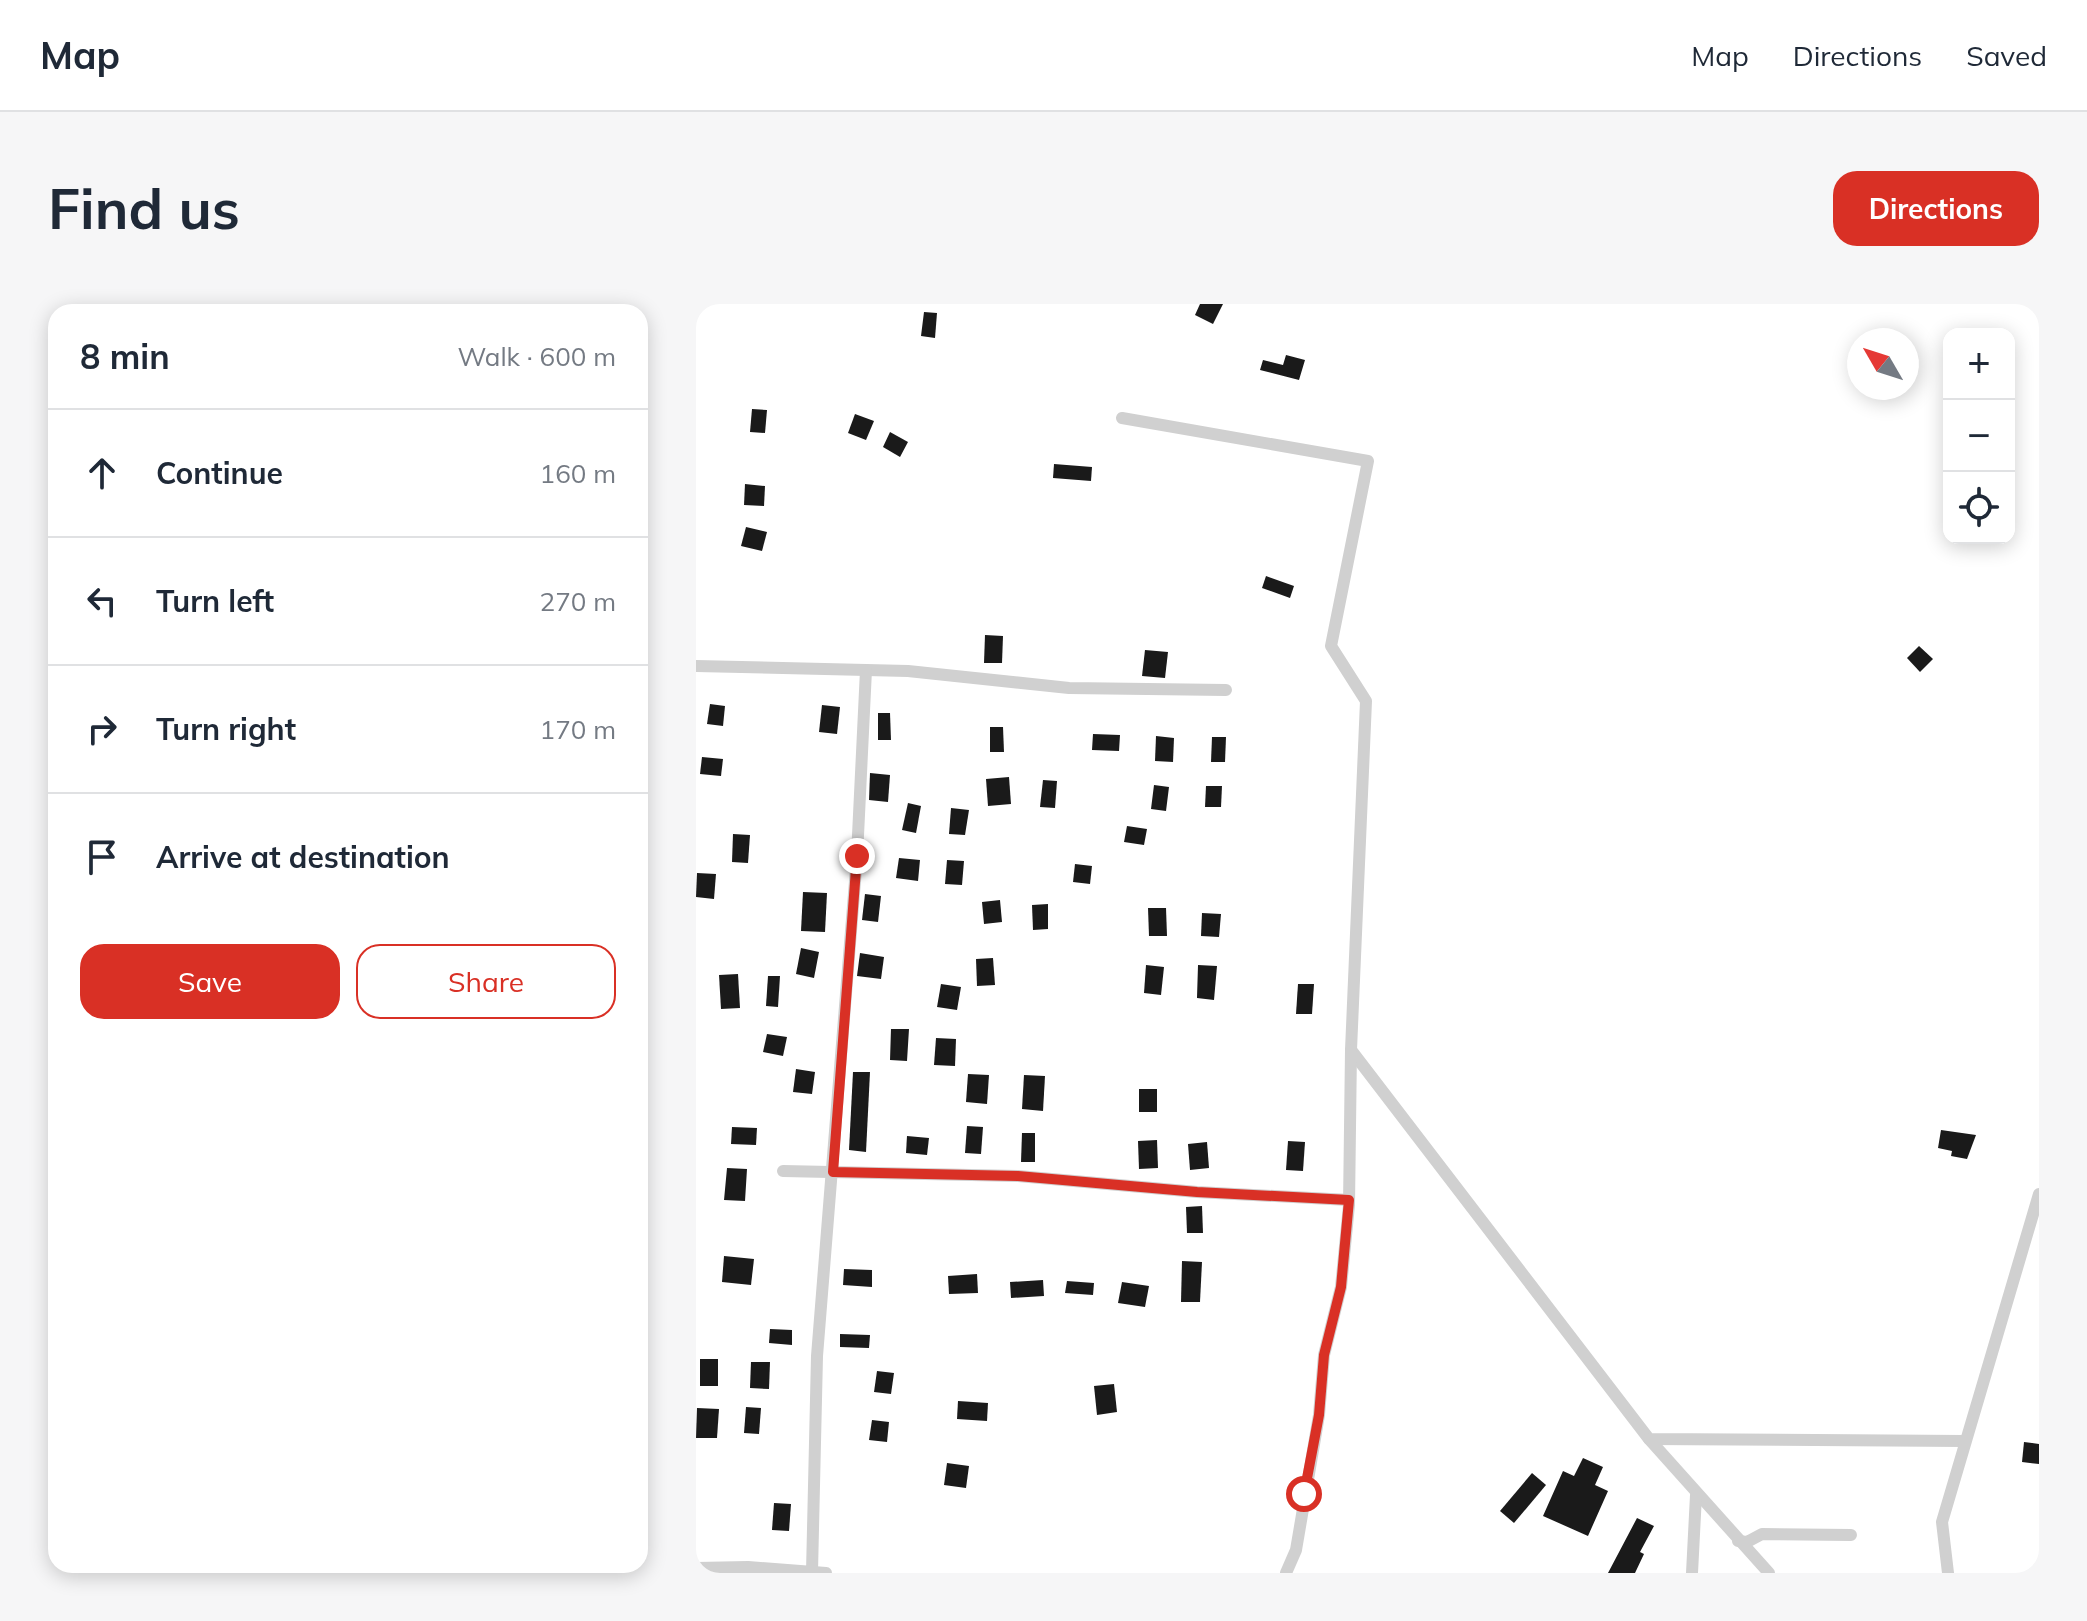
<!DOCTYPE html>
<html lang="en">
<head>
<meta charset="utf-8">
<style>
  :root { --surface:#fff; --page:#f6f6f7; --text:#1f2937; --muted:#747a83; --line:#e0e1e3; --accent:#d93025 }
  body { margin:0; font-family:Mulish,sans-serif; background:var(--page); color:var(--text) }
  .controls { position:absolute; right:24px; top:24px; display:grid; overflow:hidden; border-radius:16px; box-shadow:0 4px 20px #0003 }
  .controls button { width:72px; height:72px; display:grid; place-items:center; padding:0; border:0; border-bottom:2px solid var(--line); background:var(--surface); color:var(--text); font:40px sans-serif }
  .compass { position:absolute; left:1151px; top:24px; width:72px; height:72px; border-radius:50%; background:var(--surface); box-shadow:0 4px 20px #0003; rotate:309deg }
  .stop { position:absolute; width:24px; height:24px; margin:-18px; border:6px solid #d93025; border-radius:50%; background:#fff }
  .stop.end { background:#d93025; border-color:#fff; box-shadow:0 2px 8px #0008 }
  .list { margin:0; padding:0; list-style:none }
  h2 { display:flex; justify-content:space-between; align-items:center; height:104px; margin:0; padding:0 32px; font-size:34px }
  h2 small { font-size:26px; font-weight:400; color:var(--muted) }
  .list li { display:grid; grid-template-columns:52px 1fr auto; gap:24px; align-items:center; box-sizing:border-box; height:128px; padding:0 32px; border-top:2px solid var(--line) }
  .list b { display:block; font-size:30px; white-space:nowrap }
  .list em { font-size:26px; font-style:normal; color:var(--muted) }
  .actions { display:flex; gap:16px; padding:24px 32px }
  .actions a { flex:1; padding:18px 0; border:2px solid var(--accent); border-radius:24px; text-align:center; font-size:28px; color:var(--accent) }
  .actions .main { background:var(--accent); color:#fff }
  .icon { flex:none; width:44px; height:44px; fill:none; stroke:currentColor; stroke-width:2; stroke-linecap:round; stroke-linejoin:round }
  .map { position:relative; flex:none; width:1343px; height:1269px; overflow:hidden; border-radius:24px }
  header { display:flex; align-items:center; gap:48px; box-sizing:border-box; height:112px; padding:0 40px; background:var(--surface); border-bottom:2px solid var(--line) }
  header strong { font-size:38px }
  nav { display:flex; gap:44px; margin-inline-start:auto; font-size:28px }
  .intro { display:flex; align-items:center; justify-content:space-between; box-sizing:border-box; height:192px; padding:0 48px }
  h1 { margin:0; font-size:56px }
  .button { padding:20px 36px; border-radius:24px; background:var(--accent); color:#fff; font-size:28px; font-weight:700 }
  main { display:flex; gap:48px; padding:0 48px }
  aside { flex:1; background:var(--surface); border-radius:24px; box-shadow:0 4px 20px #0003 }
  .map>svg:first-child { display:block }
  .building { fill:#1a1a1a }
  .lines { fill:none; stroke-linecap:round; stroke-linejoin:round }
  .minor { stroke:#d0d0d0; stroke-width:12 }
  .route { stroke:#d93025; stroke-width:10 }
</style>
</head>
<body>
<header>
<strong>Map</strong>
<nav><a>Map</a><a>Directions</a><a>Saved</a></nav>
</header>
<div class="intro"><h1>Find us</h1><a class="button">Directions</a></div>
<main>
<aside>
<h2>8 min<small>Walk · 600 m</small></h2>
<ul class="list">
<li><svg class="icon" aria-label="ahead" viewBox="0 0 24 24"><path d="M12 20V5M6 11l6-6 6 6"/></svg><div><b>Continue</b></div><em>160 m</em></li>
<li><svg class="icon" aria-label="left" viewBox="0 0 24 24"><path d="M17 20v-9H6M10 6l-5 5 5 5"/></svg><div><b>Turn left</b></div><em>270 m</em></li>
<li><svg class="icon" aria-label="right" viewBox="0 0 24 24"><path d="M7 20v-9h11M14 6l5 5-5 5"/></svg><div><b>Turn right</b></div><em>170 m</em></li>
<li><svg class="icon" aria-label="arrive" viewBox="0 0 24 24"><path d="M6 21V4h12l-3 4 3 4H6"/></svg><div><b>Arrive at destination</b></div></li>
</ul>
<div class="actions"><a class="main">Save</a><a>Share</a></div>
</aside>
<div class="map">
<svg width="1343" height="1269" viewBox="0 0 1343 1269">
  <rect width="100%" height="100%" fill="#fff"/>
  <g class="building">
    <polygon points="504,0 527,0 517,20 499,11"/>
    <polygon points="228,8 241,9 239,34 225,32"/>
    <polygon points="590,51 609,56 603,76 564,66 567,56 587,61"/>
    <polygon points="56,105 71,106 69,129 54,128"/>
    <polygon points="159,110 178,117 170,136 152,129"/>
    <polygon points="194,128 212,138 204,153 187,143"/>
    <polygon points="358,160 396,163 395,177 357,174"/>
    <polygon points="49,180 69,182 68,202 48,201"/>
    <polygon points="50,223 71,228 66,247 45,242"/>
    <polygon points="570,272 598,282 594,294 566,284"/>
    <polygon points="289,331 307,332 306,359 288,359"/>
    <polygon points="1223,342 1237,355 1224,368 1211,354"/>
    <polygon points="449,346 472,348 469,374 446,372"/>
    <polygon points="14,400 29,402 27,422 11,420"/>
    <polygon points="126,401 144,403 141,430 123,428"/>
    <polygon points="182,409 194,409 195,436 182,436"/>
    <polygon points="294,423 307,423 308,448 294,448"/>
    <polygon points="397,430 424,431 423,447 396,446"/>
    <polygon points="460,432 478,434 477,458 459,457"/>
    <polygon points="516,433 530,433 529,458 515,458"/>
    <polygon points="6,453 27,455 25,472 4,470"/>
    <polygon points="174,469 194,471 192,498 173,496"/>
    <polygon points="313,473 315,500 292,502 290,475"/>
    <polygon points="347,476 361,477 359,504 344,503"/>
    <polygon points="458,481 473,483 470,507 455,505"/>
    <polygon points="510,482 526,482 525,503 509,503"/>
    <polygon points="212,499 225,502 220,529 206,526"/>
    <polygon points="255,504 273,506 269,531 253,530"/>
    <polygon points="431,522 451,525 448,541 428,538"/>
    <polygon points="37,530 54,531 52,559 36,558"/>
    <polygon points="203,554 224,556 222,577 200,574"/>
    <polygon points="251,556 268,557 266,581 249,580"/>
    <polygon points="379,560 396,562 394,580 377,578"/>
    <polygon points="1,569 20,570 18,595 0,593"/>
    <polygon points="107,588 131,589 129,628 105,627"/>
    <polygon points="169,590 185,592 182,618 166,616"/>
    <polygon points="304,596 306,618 288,620 286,598"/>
    <polygon points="352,600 352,625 337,626 336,601"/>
    <polygon points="452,604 470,604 471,632 453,632"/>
    <polygon points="506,609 525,610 523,633 505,632"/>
    <polygon points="105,644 123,648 118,674 100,670"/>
    <polygon points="164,649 188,653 185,675 161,672"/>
    <polygon points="297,654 299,681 281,682 280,655"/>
    <polygon points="450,661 468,663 465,691 448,689"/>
    <polygon points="502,661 521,662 518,696 501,694"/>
    <polygon points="42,670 44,704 25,705 23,671"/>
    <polygon points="72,672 84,672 82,703 70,702"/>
    <polygon points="245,680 265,683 261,706 241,703"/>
    <polygon points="602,680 618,680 616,710 600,710"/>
    <polygon points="195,725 213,725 211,757 194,756"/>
    <polygon points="71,730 91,733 87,752 67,748"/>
    <polygon points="240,734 260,735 259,762 238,761"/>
    <polygon points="100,765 119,768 116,790 97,788"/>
    <polygon points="157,768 174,768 170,848 153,846"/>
    <polygon points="272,770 293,771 291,800 270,798"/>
    <polygon points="328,771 349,772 347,807 326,805"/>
    <rect x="443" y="785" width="18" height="23"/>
    <polygon points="271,822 287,823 285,850 269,849"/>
    <polygon points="36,823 61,824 60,841 35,840"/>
    <polygon points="1245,826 1280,831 1271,855 1255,852 1256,847 1242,844"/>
    <polygon points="326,829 339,829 339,858 325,858"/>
    <polygon points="211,832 233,834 231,851 210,849"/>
    <polygon points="461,836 462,864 443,865 442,837"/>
    <polygon points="592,837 609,838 607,867 590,866"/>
    <polygon points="511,838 513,864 494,866 492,840"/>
    <polygon points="31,864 51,865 49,897 28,896"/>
    <polygon points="506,902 507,929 491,929 490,903"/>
    <polygon points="28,952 58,955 55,981 26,978"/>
    <polygon points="486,957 506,958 504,998 485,998"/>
    <polygon points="148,965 176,966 176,983 147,981"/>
    <polygon points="281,970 282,989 253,990 252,972"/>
    <polygon points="347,976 348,992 315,994 314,978"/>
    <polygon points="371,977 398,979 397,991 369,989"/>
    <polygon points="426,978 453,982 449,1003 422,999"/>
    <polygon points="74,1025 96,1026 96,1041 73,1039"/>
    <polygon points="144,1030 174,1031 173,1044 144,1043"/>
    <rect x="4" y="1055" width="18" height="27"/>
    <polygon points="55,1058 74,1058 73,1085 54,1084"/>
    <polygon points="181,1067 198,1069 195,1090 178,1088"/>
    <polygon points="418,1080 421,1108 401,1111 398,1082"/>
    <polygon points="262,1097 292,1099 291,1117 261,1115"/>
    <polygon points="50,1103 65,1104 63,1130 48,1129"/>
    <polygon points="1,1104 23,1105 21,1134 0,1134"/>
    <polygon points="176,1116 193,1118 191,1138 173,1136"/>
    <polygon points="1328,1138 1343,1140 1343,1160 1326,1158"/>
    <polygon points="887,1154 907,1163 899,1181 912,1187 892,1232 847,1212 867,1167 878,1172"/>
    <polygon points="251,1159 273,1162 270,1184 248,1181"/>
    <polygon points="836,1169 850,1181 818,1219 804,1207"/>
    <polygon points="78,1199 95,1200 93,1227 76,1226"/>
    <polygon points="941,1214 958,1222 944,1248 948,1250 939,1269 912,1269"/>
  </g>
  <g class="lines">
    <g class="minor">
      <polyline points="426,114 672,157 635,342 670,397 655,746 953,1135 1268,1137"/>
      <polyline points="0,362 212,367 373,384 530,386"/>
      <polyline points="87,867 322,872 501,888 653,896"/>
      <polyline points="953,1135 1073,1269"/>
      <polyline points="1042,1237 1051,1238 1066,1230 1155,1231"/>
      <polyline points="0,1264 52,1263 130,1269"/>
      <polyline points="116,1268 121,1052 161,552 170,366"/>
      <polyline points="590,1269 600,1246 623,1111 628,1051 645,983 653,901 655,746"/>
      <polyline points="996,1269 1000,1191"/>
      <polyline points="1252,1269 1246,1218 1343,890"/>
    </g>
  </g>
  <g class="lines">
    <polyline class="route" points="161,552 137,868 322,872 501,888 653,896 645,983 628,1051 623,1111 608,1190"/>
  </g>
</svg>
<div class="controls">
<button>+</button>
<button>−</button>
<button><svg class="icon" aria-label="locate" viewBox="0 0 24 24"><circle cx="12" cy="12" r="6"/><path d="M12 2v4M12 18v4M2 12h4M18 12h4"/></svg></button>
</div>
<svg class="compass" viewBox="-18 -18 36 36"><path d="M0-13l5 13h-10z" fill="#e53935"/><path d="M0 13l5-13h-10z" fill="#747a83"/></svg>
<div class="stop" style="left:608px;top:1190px"></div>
<div class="stop end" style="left:161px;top:552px"></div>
</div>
</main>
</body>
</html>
